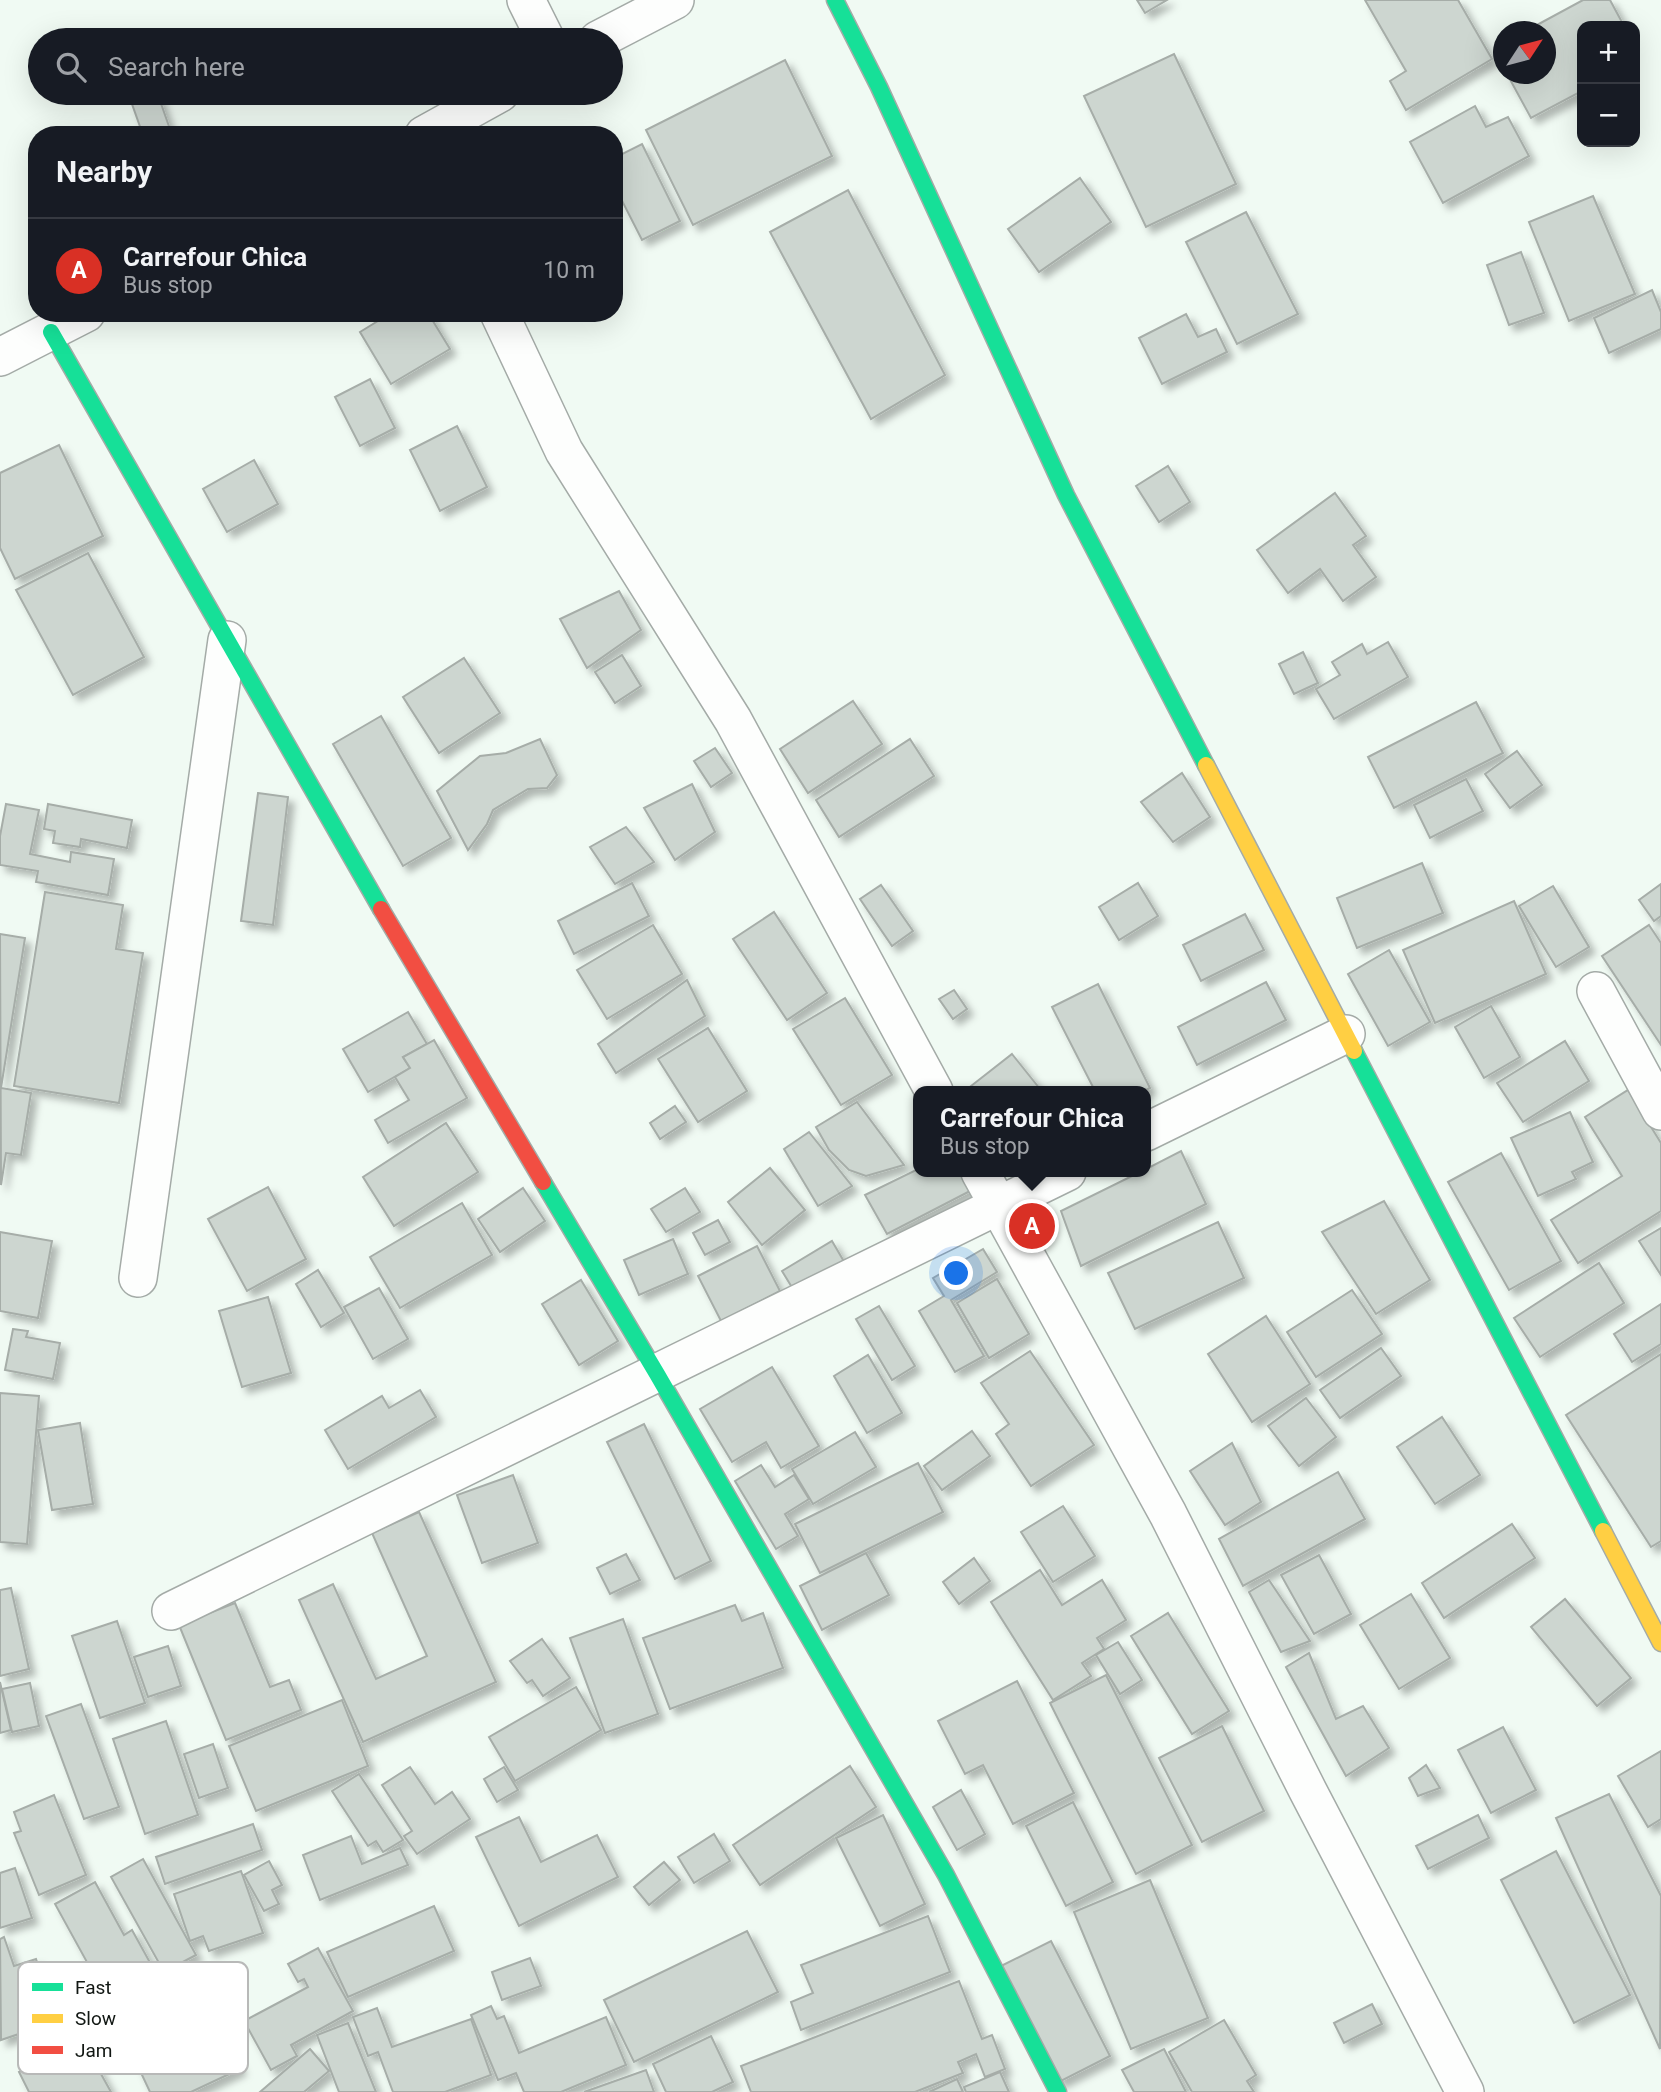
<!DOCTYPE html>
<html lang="en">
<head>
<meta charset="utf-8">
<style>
  :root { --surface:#171b24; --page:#242831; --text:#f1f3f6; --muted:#9ea1a6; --line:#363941; --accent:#d93025 }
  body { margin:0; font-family:Roboto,sans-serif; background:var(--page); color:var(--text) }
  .controls { position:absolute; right:21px; top:21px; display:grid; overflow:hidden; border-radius:14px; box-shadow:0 7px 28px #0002 }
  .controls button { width:63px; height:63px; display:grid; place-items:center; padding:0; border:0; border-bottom:2px solid var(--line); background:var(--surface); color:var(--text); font:35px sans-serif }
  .compass { position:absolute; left:1493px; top:21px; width:63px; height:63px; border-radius:50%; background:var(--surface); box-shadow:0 7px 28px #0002; rotate:54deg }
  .you { position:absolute; left:957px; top:1274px; width:24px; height:24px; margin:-18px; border:5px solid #fff; border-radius:50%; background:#1a73e8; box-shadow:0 0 0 10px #1a73e833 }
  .badge { display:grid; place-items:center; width:46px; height:46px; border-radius:50%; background:var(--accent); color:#fff; font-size:23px; font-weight:700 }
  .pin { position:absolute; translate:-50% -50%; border:4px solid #fff; box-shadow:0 2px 7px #0006 }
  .popup { position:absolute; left:913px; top:1086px; width:238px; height:91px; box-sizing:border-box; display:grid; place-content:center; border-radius:14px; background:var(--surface); filter:drop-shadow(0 2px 5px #0005); font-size:23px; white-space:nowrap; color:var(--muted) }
  .popup b { font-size:26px; color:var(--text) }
  .popup::after { content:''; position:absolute; left:50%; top:100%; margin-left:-14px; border:14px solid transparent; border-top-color:var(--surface) }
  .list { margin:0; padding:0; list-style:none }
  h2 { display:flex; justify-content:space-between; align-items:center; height:91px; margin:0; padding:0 28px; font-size:30px }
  h2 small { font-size:23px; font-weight:400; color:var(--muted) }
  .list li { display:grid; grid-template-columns:46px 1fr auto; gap:21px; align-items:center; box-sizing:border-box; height:105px; padding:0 28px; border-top:2px solid var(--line) }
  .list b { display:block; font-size:26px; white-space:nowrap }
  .list p { margin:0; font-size:23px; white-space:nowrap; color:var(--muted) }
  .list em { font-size:23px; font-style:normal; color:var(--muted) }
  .icon { flex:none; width:38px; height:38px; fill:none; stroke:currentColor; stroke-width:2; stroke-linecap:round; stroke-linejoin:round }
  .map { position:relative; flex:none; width:1661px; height:2092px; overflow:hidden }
  .search { position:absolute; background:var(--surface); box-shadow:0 7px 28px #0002; left:28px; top:28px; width:595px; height:77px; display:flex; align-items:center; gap:18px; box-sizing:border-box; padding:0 24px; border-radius:38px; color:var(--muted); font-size:26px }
  .panel { position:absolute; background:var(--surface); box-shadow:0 7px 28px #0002; left:28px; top:126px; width:595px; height:196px; border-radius:28px }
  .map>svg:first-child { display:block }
  .building { fill:#cdd6d0; stroke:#a6ada8; stroke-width:2; filter:url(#shadow) }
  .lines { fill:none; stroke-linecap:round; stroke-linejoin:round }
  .street-casing { stroke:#a4aba7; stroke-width:40 }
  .fast-casing { stroke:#a4aba7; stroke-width:19 }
  .slow-casing { stroke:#a4aba7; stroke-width:19 }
  .jam-casing { stroke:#a4aba7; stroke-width:19 }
  .street { stroke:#fdfefd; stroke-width:37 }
  .fast { stroke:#16e098; stroke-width:16 }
  .slow { stroke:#ffcf43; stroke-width:16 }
  .jam { stroke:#f24e42; stroke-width:16 }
  .key { fill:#fff; stroke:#b8b9b8; stroke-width:2 }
  .key-label { font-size:19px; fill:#111713 }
</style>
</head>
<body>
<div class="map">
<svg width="1661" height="2092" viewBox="0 0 1661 2092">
  <defs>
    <filter id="shadow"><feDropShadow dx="6" dy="6" stdDeviation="3.5" flood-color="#0004"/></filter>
  </defs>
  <rect width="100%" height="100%" fill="#f0faf3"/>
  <g class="building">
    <polygon points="1137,0 1167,0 1145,13"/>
    <polygon points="1365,0 1458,0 1492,59 1406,110 1390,81 1406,71"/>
    <polygon points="1583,0 1610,0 1624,26 1582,26 1582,91 1531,118 1507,74 1546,74 1546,32 1524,32"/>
    <polygon points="1174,54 1236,184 1146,227 1084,96"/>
    <polygon points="785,60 832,156 693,225 646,130"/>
    <polygon points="158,95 172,135 143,135 132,104"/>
    <polygon points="1475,106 1486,127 1508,117 1529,156 1443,203 1410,142"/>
    <polygon points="642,144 680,221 642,240 614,185 614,158"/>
    <polygon points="1080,178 1111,222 1039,272 1008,229"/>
    <polygon points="848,190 945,375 871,419 770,232"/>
    <polygon points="1593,196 1635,294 1569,321 1529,222"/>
    <polygon points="1246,212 1298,314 1237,344 1186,242"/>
    <polygon points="1521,252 1544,313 1509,325 1487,265"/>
    <polygon points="1652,290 1661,312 1661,329 1609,353 1594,318"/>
    <polygon points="391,313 428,313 450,349 391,384 360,332"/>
    <polygon points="1186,314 1198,337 1216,329 1227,352 1162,384 1139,338"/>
    <polygon points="370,379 395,428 360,446 335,397"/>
    <polygon points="457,426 487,487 440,511 410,450"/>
    <polygon points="59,445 103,536 15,579 0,548 0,473"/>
    <polygon points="254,460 278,504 227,532 203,489"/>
    <polygon points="1168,466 1190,502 1159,522 1136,486"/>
    <polygon points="1335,493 1366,536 1353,545 1376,577 1343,601 1320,569 1288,593 1257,550"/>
    <polygon points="88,553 144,657 73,695 16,590"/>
    <polygon points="619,591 641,630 587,668 560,619"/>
    <polygon points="1388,642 1408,677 1334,719 1316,689 1340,675 1332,662 1362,644 1367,654"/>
    <polygon points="1303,652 1318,683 1294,694 1279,664"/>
    <polygon points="622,655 641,686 615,703 595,672"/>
    <polygon points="464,658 500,713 439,753 403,697"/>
    <polygon points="853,701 882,744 808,793 780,749"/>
    <polygon points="1476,702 1503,753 1394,808 1368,757"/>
    <polygon points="381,716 451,838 403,866 333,744"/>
    <polygon points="540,739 557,775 547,788 528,789 493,810 487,824 468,850 437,791 480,756 506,753"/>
    <polygon points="910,739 934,776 839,837 816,800"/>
    <polygon points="715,748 732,773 711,787 694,761"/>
    <polygon points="1517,751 1542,785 1510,808 1485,774"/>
    <polygon points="1182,773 1210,817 1173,842 1141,802"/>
    <polygon points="1466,779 1483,811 1430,838 1414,805"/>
    <polygon points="692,784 715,832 675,860 644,808"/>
    <polygon points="258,793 288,797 273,925 241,921"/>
    <polygon points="6,804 39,810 30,854 70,862 71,852 114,859 108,895 36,882 38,871 0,865 0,836"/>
    <polygon points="48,804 132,820 127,848 81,839 80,847 53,843 55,831 44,829"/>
    <polygon points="626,827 654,862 615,884 590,847"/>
    <polygon points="1422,863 1443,913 1357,948 1337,898"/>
    <polygon points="632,883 649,916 574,954 558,921"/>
    <polygon points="1138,883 1158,916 1119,940 1099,907"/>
    <polygon points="1661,884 1661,916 1654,921 1639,900"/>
    <polygon points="881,885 913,931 892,946 860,899"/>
    <polygon points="1553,886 1589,947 1556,967 1519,906"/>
    <polygon points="45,892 123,905 116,949 143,953 119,1103 14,1086"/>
    <polygon points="1514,901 1546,974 1435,1023 1403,950"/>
    <polygon points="774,912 827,993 787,1020 733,939"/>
    <polygon points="1245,914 1264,950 1201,981 1183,945"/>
    <polygon points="653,925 682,974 607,1019 577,970"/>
    <polygon points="1649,925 1661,943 1661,1045 1602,956"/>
    <polygon points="0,934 25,938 1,1088 31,1093 21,1155 6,1153 1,1185"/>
    <polygon points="1389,950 1430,1022 1388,1046 1348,974"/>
    <polygon points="687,980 705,1016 616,1073 598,1044"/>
    <polygon points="1266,982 1286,1020 1197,1065 1178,1027"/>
    <polygon points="1098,984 1150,1088 1144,1091 1095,1091 1052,1007"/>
    <polygon points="954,990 967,1009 953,1019 939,999"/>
    <polygon points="845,998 892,1075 841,1105 793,1029"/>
    <polygon points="1491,1006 1520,1057 1484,1078 1455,1027"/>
    <polygon points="408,1012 427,1044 403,1057 410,1068 368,1092 343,1049"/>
    <polygon points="708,1028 747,1091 698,1122 658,1059"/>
    <polygon points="434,1040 467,1098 388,1143 375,1120 409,1100 395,1077 410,1068 403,1057"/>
    <polygon points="1565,1041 1589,1081 1523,1122 1497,1083"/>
    <polygon points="1012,1054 1040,1089 976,1091 971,1086"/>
    <polygon points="1628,1090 1661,1143 1661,1211 1578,1263 1551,1220 1622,1176 1585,1117"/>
    <polygon points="857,1102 904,1165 866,1176 849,1170 829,1150 816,1127"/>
    <polygon points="675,1106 686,1122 660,1139 650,1123"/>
    <polygon points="1570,1112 1593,1162 1572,1172 1576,1179 1538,1196 1511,1138"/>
    <polygon points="446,1123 478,1172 394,1226 363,1177"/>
    <polygon points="809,1132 852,1186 818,1206 784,1149"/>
    <polygon points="1181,1151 1206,1204 1081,1266 1061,1211 1140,1172 1146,1172 1146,1169"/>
    <polygon points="1501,1153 1561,1261 1509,1290 1448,1182"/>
    <polygon points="770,1168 805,1210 762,1245 728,1202"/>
    <polygon points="918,1169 918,1172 962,1172 972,1190 887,1234 865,1195"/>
    <polygon points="268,1187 306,1259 247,1291 208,1219"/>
    <polygon points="523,1188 545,1221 500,1252 478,1219"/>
    <polygon points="685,1188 700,1212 666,1232 651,1209"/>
    <polygon points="1384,1201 1430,1280 1376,1314 1322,1232"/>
    <polygon points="462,1203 492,1255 400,1308 370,1257"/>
    <polygon points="718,1220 730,1242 705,1255 693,1233"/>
    <polygon points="1218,1222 1244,1278 1135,1329 1108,1273"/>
    <polygon points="1661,1228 1661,1275 1639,1241"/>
    <polygon points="0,1232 52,1241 38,1318 0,1311"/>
    <polygon points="673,1239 688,1274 639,1295 624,1260"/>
    <polygon points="832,1241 846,1265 796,1294 782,1271"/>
    <polygon points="757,1246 780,1291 721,1321 698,1276"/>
    <polygon points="983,1249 997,1272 951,1300 984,1356 955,1372 919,1311 944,1296 933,1278"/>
    <polygon points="1599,1263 1624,1303 1540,1357 1514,1318"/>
    <polygon points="318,1270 344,1313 321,1327 296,1284"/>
    <polygon points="997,1279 1029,1334 989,1358 957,1303"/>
    <polygon points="581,1280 618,1341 579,1365 542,1304"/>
    <polygon points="379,1288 408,1339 373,1359 344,1307"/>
    <polygon points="1352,1290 1382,1334 1316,1377 1287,1332"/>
    <polygon points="268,1297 291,1373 242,1387 219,1311"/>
    <polygon points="1661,1304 1661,1344 1632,1362 1614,1334"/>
    <polygon points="879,1306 915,1366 892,1380 856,1319"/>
    <polygon points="1266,1316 1310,1384 1252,1422 1208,1354"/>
    <polygon points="13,1329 28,1331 26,1337 60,1343 53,1379 5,1370"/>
    <polygon points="1381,1348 1401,1376 1340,1418 1320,1390"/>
    <polygon points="1030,1351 1094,1445 1031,1486 996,1434 1009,1424 981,1383"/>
    <polygon points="1661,1354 1661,1541 1651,1547 1566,1415"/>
    <polygon points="868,1355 902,1413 867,1433 834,1376"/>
    <polygon points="772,1367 819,1446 781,1468 766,1442 732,1462 700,1409"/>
    <polygon points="420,1390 436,1417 348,1469 325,1430 382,1396 389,1408"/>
    <polygon points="0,1393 39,1396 27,1544 0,1542"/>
    <polygon points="1306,1398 1336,1437 1299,1466 1268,1426"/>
    <polygon points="1442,1417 1480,1475 1435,1504 1397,1447"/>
    <polygon points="80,1423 93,1504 52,1510 38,1430"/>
    <polygon points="644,1424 711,1561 675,1579 607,1442"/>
    <polygon points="972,1431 990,1456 942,1490 924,1466"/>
    <polygon points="855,1432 876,1467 813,1504 792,1469"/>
    <polygon points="1232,1443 1261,1502 1225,1525 1190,1471"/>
    <polygon points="918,1463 943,1512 820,1573 795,1524"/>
    <polygon points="761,1465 775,1487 794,1475 809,1499 785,1514 798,1536 776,1549 735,1481"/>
    <polygon points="1338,1472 1365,1519 1243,1586 1219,1539"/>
    <polygon points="513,1475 538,1543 482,1563 457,1495"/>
    <polygon points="1063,1506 1095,1556 1053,1582 1021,1532"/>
    <polygon points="419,1512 496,1682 363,1742 299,1600 333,1584 376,1679 427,1656 372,1533"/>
    <polygon points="1512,1524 1535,1558 1444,1618 1422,1583"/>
    <polygon points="866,1553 889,1595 822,1630 800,1586"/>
    <polygon points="626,1554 640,1580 610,1594 597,1568"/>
    <polygon points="1319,1555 1351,1614 1314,1634 1281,1575"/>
    <polygon points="974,1558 990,1581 959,1604 943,1582"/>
    <polygon points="1040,1570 1062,1605 1102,1580 1126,1620 1097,1638 1104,1649 1082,1663 1091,1676 1053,1700 991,1602"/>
    <polygon points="1269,1580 1310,1641 1281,1652 1249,1592"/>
    <polygon points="11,1588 29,1669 0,1676 0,1590"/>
    <polygon points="1411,1594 1450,1658 1399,1689 1360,1625"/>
    <polygon points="1565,1599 1631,1678 1597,1706 1531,1627"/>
    <polygon points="235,1603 270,1687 289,1680 301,1710 226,1740 179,1625"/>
    <polygon points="735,1605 742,1621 763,1613 783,1668 670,1709 643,1638"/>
    <polygon points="1168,1613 1229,1711 1192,1734 1131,1636"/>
    <polygon points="623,1619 658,1714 605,1733 570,1638"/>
    <polygon points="117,1621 145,1703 100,1718 72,1636"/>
    <polygon points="542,1639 570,1678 543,1696 532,1680 527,1683 510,1661"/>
    <polygon points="1118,1642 1142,1680 1120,1694 1096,1655"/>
    <polygon points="168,1646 181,1686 148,1697 134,1657"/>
    <polygon points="1309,1653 1336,1719 1363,1706 1389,1748 1346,1776 1286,1667"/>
    <polygon points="1106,1675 1192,1845 1136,1874 1050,1703"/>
    <polygon points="1017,1681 1074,1793 1013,1824 983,1765 965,1774 938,1721"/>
    <polygon points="0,1682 11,1730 0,1733"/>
    <polygon points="30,1683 39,1726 12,1732 2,1689"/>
    <polygon points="576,1687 601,1730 515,1781 489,1737"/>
    <polygon points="342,1700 368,1766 256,1811 229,1746"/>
    <polygon points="81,1704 119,1807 84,1819 46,1716"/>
    <polygon points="166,1721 198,1815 145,1834 113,1739"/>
    <polygon points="1222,1726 1264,1811 1202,1842 1159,1758"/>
    <polygon points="1503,1727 1536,1790 1491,1813 1458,1750"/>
    <polygon points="213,1744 228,1788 199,1798 184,1754"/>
    <polygon points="1661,1751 1661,1819 1648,1827 1618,1776"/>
    <polygon points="1426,1765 1440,1788 1418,1796 1409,1778"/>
    <polygon points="850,1766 876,1807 760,1885 733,1845"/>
    <polygon points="410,1767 435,1804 452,1792 470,1819 417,1854 404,1836 412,1831 382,1785"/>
    <polygon points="504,1767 518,1790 497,1802 484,1779"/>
    <polygon points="359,1774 403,1840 383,1852 376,1841 368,1846 332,1791"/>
    <polygon points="961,1790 985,1834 957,1850 933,1807"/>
    <polygon points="1609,1794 1661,1896 1660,2049 1556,1818"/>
    <polygon points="54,1795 86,1875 39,1895 14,1833 21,1831 14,1812"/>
    <polygon points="1073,1802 1113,1882 1066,1906 1026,1826"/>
    <polygon points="883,1815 925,1904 880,1926 836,1838"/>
    <polygon points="1478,1815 1489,1838 1428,1869 1416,1846"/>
    <polygon points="519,1817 541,1862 597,1835 618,1877 519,1926 476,1837"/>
    <polygon points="253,1824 262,1850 165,1884 156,1857"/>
    <polygon points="714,1834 730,1861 694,1883 678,1857"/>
    <polygon points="351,1836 362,1864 400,1848 408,1865 320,1900 303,1855"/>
    <polygon points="1556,1851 1630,1995 1574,2023 1501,1880"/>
    <polygon points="143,1859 196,1955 164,1972 111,1877"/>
    <polygon points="269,1861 282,1885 272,1890 279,1904 264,1911 244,1875"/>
    <polygon points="664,1862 680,1880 649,1905 634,1887"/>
    <polygon points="15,1868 32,1918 0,1928 0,1873"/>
    <polygon points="241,1871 263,1933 209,1951 203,1936 190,1941 174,1894"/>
    <polygon points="1150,1880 1208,2018 1131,2049 1074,1912"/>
    <polygon points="95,1882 124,1935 132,1930 153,1968 105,1995 55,1904"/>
    <polygon points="434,1906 454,1951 348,1997 327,1952"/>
    <polygon points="928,1916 950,1972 801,2030 791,2002 813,1993 801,1965"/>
    <polygon points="747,1931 778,1992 634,2062 604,2000"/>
    <polygon points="4,1937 14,1966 36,1959 57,2021 1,2040 0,1939"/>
    <polygon points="1051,1941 1110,2056 1059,2082 999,1967"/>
    <polygon points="318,1948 353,2011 291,2045 297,2056 271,2070 244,2021 308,1987 304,1979 298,1982 288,1964"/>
    <polygon points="530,1958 541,1986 502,2000 492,1972"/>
    <polygon points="195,1972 240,2069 191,2092 150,2092 112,2011"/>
    <polygon points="959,1981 982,2039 992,2035 1005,2069 985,2077 976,2054 958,2062 963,2073 915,2092 751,2092 741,2066"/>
    <polygon points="1372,2004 1382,2024 1344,2043 1334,2023"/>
    <polygon points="491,2006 497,2019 504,2016 519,2053 606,2017 626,2065 561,2092 524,2092 516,2073 498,2080 471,2015"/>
    <polygon points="377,2008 392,2047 471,2019 491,2075 445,2092 393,2092 378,2052 368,2056 353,2017"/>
    <polygon points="1224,2020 1256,2075 1247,2081 1254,2092 1192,2092 1169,2052"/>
    <polygon points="348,2023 376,2092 339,2092 317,2035"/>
    <polygon points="711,2036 733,2082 712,2092 666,2092 653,2064"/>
    <polygon points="81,2038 111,2092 29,2092 19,2072"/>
    <polygon points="310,2049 329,2071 304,2092 260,2092"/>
    <polygon points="1164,2049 1186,2092 1134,2092 1122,2070"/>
    <polygon points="646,2070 654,2092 584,2092"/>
    <polygon points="1000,2072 1009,2092 966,2092 964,2087"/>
    <polygon points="957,2079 963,2092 929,2092"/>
  </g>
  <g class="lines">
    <g class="street-casing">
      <g id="street">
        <polyline points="526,0 546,40"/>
        <polyline points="598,40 675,0"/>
        <polyline points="424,135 500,93"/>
        <polyline points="499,313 564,451 733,720 934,1091"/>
        <polyline points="0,357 86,313"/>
        <polyline points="1596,991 1661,1111"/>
        <polyline points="1146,1132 1346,1034"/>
        <polyline points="980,1172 1168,1514 1308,1791 1465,2092"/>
        <polyline points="138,1278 227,640"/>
        <polyline points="171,1611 1067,1172"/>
      </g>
    </g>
    <g class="fast-casing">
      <g id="fast">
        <polyline points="835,0 879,87 1066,495 1206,765"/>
        <polyline points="51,332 381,909"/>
        <polyline points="1354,1051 1603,1531"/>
        <polyline points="543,1182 657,1374 946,1875 1058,2092"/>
      </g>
    </g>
    <g class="slow-casing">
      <g id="slow">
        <polyline points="1206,765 1354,1051"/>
        <polyline points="1603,1531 1661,1643"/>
      </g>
    </g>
    <g class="jam-casing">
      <polyline id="jam" points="381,909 543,1182"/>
    </g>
    <use href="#street" class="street"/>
    <use href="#fast" class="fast"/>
    <use href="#slow" class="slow"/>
    <use href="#jam" class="jam"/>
  </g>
  <rect x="18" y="1962" width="230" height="112" rx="10" class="key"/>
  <rect x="32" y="1983" width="31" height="8" fill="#16e098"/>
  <rect x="32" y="2014" width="31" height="9" fill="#ffcf43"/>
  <rect x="32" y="2046" width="31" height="8" fill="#f24e42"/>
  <g class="key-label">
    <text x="75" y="1994">Fast</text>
    <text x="75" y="2025">Slow</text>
    <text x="75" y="2057">Jam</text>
  </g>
</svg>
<div class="controls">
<button>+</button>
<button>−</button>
</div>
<svg class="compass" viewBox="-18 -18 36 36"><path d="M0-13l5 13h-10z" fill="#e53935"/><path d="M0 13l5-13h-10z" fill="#9ea1a6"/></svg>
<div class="you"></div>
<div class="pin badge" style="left:1032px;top:1226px">A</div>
<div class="popup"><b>Carrefour Chica</b>Bus stop</div>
<div class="search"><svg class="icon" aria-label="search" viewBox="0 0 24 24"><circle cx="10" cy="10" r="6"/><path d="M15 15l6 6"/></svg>Search here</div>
<section class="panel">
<h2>Nearby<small></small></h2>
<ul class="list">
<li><span class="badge">A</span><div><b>Carrefour Chica</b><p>Bus stop</p></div><em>10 m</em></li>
</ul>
</section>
</div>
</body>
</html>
